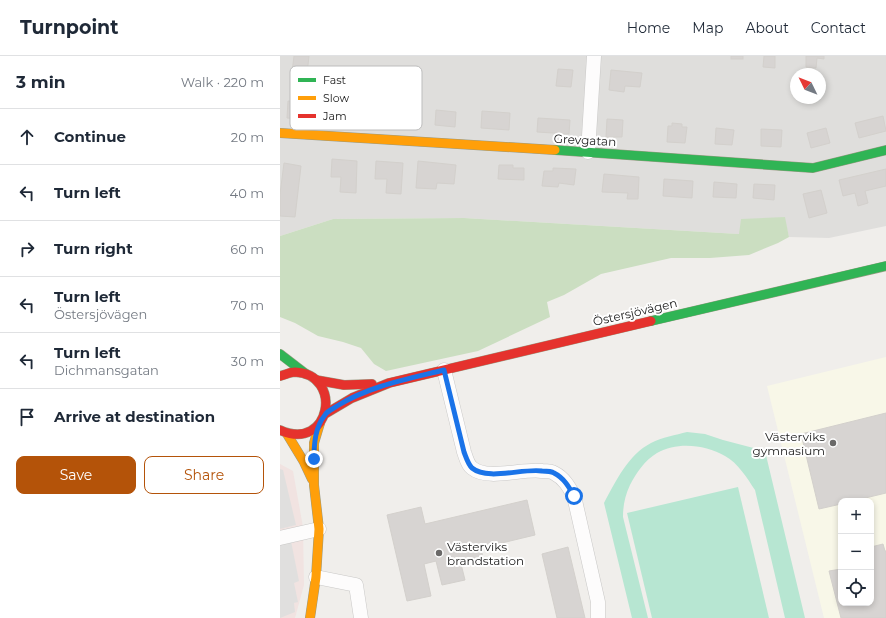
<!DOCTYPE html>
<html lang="en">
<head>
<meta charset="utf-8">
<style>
  :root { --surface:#fff; --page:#f2f2f3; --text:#1f2937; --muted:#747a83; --line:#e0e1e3; --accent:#b45309 }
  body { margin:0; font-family:Montserrat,sans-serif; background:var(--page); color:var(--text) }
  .controls { position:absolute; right:12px; bottom:12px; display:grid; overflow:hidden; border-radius:8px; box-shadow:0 2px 6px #0003 }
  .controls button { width:36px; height:36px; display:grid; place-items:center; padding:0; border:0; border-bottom:1px solid var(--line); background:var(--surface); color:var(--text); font:20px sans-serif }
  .compass { position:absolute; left:510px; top:12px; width:36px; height:36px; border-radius:50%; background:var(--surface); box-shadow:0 2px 6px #0003; rotate:313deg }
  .stop { position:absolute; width:12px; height:12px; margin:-9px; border:3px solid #1a73e8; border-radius:50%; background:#fff }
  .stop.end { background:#1a73e8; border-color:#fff; box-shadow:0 1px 4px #0008 }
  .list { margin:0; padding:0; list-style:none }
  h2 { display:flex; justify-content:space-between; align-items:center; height:52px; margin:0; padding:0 16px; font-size:17px }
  h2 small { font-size:13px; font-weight:400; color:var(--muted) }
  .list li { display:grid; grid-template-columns:26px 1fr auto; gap:12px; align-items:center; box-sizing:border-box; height:56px; padding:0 16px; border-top:1px solid var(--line) }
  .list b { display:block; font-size:15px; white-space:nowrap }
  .list p { margin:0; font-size:13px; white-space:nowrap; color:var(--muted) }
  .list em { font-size:13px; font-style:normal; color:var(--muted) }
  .actions { display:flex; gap:8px; padding:12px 16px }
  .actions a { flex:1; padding:9px 0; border:1px solid var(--accent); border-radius:8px; text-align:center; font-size:14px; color:var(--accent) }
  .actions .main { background:var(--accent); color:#fff }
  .icon { flex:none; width:22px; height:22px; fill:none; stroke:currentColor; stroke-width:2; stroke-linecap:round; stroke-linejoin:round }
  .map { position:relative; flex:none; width:606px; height:562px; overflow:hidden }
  header { display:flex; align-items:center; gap:24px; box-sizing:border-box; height:56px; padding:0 20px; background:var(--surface); border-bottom:1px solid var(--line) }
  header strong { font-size:19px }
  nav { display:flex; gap:22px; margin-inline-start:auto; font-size:14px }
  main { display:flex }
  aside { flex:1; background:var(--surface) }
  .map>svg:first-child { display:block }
  .residential { fill:#dfdedc; fill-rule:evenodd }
  .commercial { fill:#f1e3e1 }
  .education { fill:#f8f7e8; fill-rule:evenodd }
  .forest { fill:#cbdec1 }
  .pitch { fill:#b7e6d2 }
  .parking { fill:#e0dfde }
  .building { fill:#d7d4d2; stroke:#d3d0cc }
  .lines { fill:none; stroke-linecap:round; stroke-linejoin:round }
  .street-casing { stroke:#c9c8c7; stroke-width:15 }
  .fast-casing { stroke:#999a82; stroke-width:10 }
  .slow-casing { stroke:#999a82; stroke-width:10 }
  .jam-casing { stroke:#999a82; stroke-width:10 }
  .street { stroke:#fdfcfc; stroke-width:14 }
  .fast { stroke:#30b455; stroke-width:9 }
  .slow { stroke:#ff9f0a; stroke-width:9 }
  .jam { stroke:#e5322d; stroke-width:9 }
  .route { stroke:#1a73e8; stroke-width:5 }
  .poi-dot { fill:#6a6968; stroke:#fff; stroke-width:1.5 }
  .labels { text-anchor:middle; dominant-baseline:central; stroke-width:4; stroke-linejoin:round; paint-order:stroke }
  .street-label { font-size:12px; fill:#222; stroke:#fff }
  .poi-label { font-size:12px; fill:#222; stroke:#fff; text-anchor:end }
  .key { fill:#fff; stroke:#bdbdbd; stroke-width:1 }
  .key-label { font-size:11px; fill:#222 }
</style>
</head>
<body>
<header>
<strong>Turnpoint</strong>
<nav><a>Home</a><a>Map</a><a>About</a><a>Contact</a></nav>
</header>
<main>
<aside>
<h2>3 min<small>Walk · 220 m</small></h2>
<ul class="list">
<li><svg class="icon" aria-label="ahead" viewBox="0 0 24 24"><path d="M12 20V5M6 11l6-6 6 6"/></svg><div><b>Continue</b></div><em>20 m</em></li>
<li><svg class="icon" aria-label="left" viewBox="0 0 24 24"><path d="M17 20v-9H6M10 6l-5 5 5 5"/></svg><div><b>Turn left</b></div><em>40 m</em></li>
<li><svg class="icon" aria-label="right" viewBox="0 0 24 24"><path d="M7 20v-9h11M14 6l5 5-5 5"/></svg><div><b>Turn right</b></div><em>60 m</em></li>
<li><svg class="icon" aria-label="left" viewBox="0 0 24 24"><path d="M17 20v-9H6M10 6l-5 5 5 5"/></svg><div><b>Turn left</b><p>Östersjövägen</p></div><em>70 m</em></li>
<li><svg class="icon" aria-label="left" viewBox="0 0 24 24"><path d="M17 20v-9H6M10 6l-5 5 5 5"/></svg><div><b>Turn left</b><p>Dichmansgatan</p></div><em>30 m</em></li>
<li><svg class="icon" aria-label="arrive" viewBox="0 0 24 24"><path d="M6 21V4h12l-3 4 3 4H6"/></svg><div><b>Arrive at destination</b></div></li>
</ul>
<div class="actions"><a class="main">Save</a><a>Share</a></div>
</aside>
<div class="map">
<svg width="606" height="562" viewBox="0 0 606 562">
  <rect width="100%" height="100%" fill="#f0eeeb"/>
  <path class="residential" d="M 0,0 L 606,0 L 606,170 L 549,182 L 509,181 L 504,161 L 459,178 L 184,162 L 53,163 L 0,180 ZM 516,18 L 540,18 L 540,42 L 516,42 Z"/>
  <polygon class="commercial" points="0,408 13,415 23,471 24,529 15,562 0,562"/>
  <path class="education" d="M 606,301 L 606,562 L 544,562 L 487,330 ZM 561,445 L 591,445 L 591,547 L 561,547 Z"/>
  <polygon class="forest" points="505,161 509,181 498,187 469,199 430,202 391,202 321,218 284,239 267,246 270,261 198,295 106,315 94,308 81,292 63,286 38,280 15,267 0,261 0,180 53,163 184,162 459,178 461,163"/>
  <g class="pitch">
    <path d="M 407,376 L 425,378 L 443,384 L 485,395 L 525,562 L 505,562 L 475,434 C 467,422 458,407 445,400 C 426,389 398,385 377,397 C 365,404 356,417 350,429 C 345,440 343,449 343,461 L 368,562 L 352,562 L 324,447 C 336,425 348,399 371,387 C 382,381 396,379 407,376 Z"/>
    <polygon points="458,431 489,562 372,562 347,457"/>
  </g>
  <g class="parking">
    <polygon points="0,413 3,414 16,469 0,473"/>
    <polygon points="11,485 19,525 14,527 18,546 14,547 15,556 0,562 0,488"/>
  </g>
  <g class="building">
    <polygon points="14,0 29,0 27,18 12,16"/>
    <rect x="451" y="0" width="12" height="3"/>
    <polygon points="484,0 495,0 495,12 483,11"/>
    <polygon points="526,0 544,0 544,3 537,2 536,12 526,11"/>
    <polygon points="278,13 293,14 291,31 276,30"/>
    <polygon points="331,14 362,17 360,31 345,30 344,36 329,34"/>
    <polygon points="8,45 21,46 19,63 7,62"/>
    <polygon points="156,54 176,56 175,71 155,69"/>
    <polygon points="202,55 230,57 229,74 201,72"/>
    <polygon points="603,60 606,75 579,82 575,67"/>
    <polygon points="258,62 290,64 289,78 257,76"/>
    <polygon points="327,63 343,64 342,81 326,81"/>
    <polygon points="392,67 402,68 402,71 407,71 405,87 387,86 388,70 392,70"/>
    <polygon points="436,72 454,74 452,89 435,88"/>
    <polygon points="546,72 550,87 531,92 527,77"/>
    <polygon points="481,73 502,74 501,91 481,90"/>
    <polygon points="52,103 77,105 76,137 60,136 61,121 51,121"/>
    <polygon points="96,105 123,107 121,138 106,137 107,123 95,123"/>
    <polygon points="138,105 176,109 174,128 157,127 156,133 136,132"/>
    <polygon points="4,107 21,110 15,161 0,160 0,138"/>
    <polygon points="219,109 233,109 233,112 244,112 244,124 218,123"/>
    <polygon points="273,112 296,113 294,129 279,127 278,131 262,130 264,115 273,115"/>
    <polygon points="606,113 606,130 585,135 588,147 578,150 575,137 563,140 559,124"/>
    <polygon points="324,118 359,121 358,143 347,143 348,137 322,136"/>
    <polygon points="384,123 413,125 412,142 383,140"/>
    <polygon points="434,126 457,128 456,142 433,141"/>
    <polygon points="474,128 495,129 494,144 473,142"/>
    <polygon points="541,134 547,157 529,162 523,138"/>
    <polygon points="606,357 606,437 573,445 561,445 561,448 539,453 521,378"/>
    <polygon points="247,444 255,479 201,492 203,502 181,508 185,524 162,529 156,505 144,508 151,540 127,545 107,459 141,451 145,468"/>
    <polygon points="603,488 605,495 606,495 606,562 561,562 549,515 561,513 561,547 591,547 591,491"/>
    <polygon points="288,491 305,562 277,562 262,498"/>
  </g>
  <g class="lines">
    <g class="street-casing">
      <g id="street">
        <polyline points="308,96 314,0"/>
        <path d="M 164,314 L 184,396 C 186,401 187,408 192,412 C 208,425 243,412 262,415 C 266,415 271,415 274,417 C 284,422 289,431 294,440 L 318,546 L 318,562"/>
        <polyline points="0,482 39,473"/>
        <polyline points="36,521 76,529 81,562"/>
      </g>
    </g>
    <g class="fast-casing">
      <g id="fast">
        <polyline points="275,94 533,112 606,94"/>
        <polyline points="371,265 606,210"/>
        <polyline points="0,298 26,318"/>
      </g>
    </g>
    <g class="slow-casing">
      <g id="slow">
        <polyline points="0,77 275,94"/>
        <polyline points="7,378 24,406 32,423"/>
        <polyline points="30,562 36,521 39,473 34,429 34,387 40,367"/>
      </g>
    </g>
    <g class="jam-casing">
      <g id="jam">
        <path d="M 0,320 C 5,319 10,316 15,316 C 64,318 51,397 0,374"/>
        <polyline points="36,324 64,329 92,328"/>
        <polyline points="45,358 72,342 109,327 371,265"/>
      </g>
    </g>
    <use href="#street" class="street"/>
    <use href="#fast" class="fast"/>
    <use href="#slow" class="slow"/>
    <use href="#jam" class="jam"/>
  </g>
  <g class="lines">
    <path class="route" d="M 34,403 C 34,388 35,371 45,359 C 47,355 53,353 57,350 C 89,330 128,323 164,314 L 184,396 C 186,401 188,408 192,412 C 208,425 243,412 262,415 C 266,415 271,415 274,417 C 284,422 289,431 294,440"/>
  </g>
  <g class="poi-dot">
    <circle cx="553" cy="387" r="4"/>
    <circle cx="159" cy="497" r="4"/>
  </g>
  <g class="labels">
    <g class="street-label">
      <text transform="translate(305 84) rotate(3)">Grevgatan</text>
      <text transform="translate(355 256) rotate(-13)">Östersjövägen</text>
    </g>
    <g class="poi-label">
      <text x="545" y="380">Västerviks<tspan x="545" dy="14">gymnasium</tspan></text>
      <text x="167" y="490" text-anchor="start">Västerviks<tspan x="167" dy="14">brandstation</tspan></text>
    </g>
  </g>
  <rect x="10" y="10" width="132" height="64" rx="6" class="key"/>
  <rect x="18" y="22" width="18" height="4" fill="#30b455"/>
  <rect x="18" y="40" width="18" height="4" fill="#ff9f0a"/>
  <rect x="18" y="58" width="18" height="4" fill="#e5322d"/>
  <g class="key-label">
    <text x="43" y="28">Fast</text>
    <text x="43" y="46">Slow</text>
    <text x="43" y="64">Jam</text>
  </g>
</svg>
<div class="controls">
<button>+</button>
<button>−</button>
<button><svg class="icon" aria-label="locate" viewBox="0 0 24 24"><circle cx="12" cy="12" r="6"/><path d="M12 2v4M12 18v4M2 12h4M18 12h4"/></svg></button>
</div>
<svg class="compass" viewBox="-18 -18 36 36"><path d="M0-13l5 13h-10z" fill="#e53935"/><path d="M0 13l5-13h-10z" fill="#747a83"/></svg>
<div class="stop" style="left:294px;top:440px"></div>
<div class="stop end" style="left:34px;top:403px"></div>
</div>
</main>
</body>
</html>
